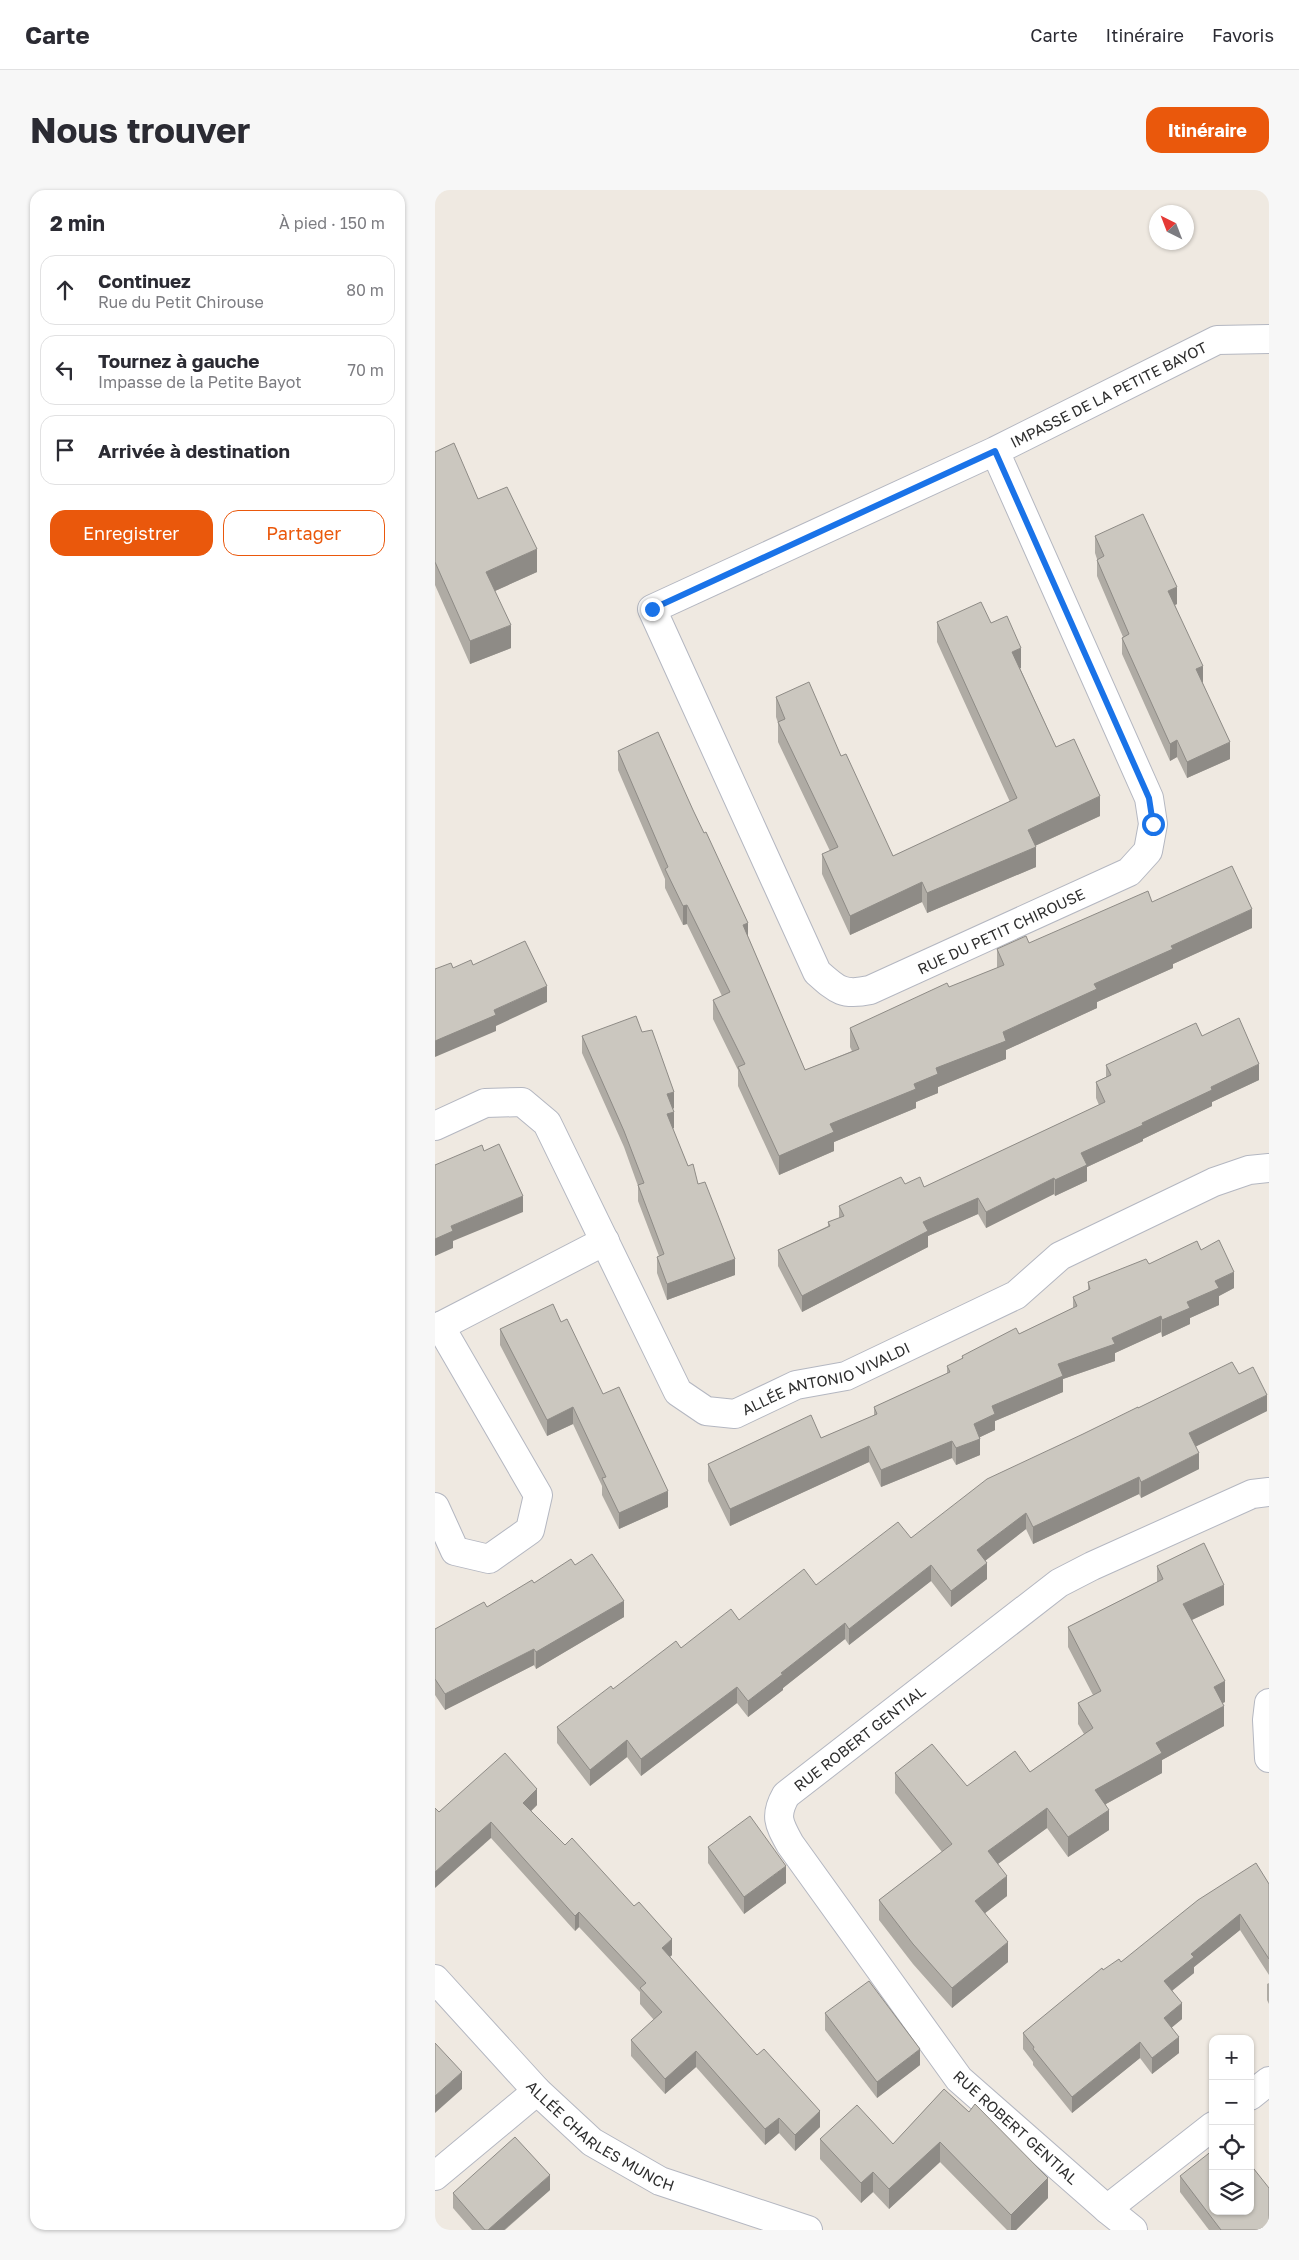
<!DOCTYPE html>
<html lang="fr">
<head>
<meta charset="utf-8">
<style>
  :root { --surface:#fff; --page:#f7f7f7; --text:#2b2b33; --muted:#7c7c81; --line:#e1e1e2; --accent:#ea580c }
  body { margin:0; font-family:"Golos Text",sans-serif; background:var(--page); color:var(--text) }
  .controls { position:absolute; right:15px; bottom:15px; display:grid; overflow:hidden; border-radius:10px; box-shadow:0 1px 4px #0004 }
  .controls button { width:45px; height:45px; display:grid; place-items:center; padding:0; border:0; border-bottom:1px solid var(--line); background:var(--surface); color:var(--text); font:25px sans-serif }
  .compass { position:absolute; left:714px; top:15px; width:45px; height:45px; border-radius:50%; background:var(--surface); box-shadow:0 1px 4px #0004; rotate:318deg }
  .stop { position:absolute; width:15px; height:15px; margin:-11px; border:4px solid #1a73e8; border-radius:50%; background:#fff }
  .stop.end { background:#1a73e8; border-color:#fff; box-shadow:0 1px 5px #0008 }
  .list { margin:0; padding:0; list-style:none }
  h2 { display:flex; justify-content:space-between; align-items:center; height:65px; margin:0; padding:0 20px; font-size:21px }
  h2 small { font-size:16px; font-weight:400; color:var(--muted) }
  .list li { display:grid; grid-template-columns:32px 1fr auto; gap:15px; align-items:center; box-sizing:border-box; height:70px; margin:0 10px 10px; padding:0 10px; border:1px solid var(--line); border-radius:15px }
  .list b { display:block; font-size:19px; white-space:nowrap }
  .list p { margin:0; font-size:16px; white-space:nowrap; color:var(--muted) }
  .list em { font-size:16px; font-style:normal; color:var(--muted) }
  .actions { display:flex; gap:10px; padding:15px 20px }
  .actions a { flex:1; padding:11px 0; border:1px solid var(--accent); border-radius:15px; text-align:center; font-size:18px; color:var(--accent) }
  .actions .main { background:var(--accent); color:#fff }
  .icon { flex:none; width:28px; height:28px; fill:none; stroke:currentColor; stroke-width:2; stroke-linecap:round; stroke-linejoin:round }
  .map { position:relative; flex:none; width:834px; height:2040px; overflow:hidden; border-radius:15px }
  header { display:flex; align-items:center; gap:30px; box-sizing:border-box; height:70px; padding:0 25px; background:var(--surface); border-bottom:1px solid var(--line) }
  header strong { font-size:24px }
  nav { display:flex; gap:28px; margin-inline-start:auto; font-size:18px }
  .intro { display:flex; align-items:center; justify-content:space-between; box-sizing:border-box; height:120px; padding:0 30px }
  h1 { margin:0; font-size:35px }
  .button { padding:12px 22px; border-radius:15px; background:var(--accent); color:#fff; font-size:18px; font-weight:700 }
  main { display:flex; gap:30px; padding:0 30px }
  aside { flex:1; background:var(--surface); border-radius:15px; box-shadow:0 1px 4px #0004 }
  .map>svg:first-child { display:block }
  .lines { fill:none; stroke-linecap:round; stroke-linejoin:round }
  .minor-casing { stroke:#b4b7c1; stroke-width:30 }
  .minor { stroke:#fff; stroke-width:28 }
  .wall { fill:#afaba4 }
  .shaded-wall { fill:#8e8b86 }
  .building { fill:#cbc7bf; stroke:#8e8b86 }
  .route { stroke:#1a73e8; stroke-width:6 }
  .labels { text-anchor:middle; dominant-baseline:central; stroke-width:5; stroke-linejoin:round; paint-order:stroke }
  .street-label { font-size:15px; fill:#2e2e2e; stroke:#fff }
</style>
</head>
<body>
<header>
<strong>Carte</strong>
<nav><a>Carte</a><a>Itinéraire</a><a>Favoris</a></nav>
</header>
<div class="intro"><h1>Nous trouver</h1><a class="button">Itinéraire</a></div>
<main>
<aside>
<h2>2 min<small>À pied · 150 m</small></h2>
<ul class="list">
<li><svg class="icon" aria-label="ahead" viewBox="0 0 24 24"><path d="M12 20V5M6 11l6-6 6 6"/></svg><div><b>Continuez</b><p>Rue du Petit Chirouse</p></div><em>80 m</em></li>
<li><svg class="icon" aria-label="left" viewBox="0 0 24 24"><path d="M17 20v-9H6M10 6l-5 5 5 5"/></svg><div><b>Tournez à gauche</b><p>Impasse de la Petite Bayot</p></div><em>70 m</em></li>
<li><svg class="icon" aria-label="arrive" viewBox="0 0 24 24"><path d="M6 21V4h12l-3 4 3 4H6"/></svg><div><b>Arrivée à destination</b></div></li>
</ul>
<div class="actions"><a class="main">Enregistrer</a><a>Partager</a></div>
</aside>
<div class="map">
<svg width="834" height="2040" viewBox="0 0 834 2040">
  <rect width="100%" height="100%" fill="#efe9e1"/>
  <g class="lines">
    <g class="minor-casing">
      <g id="minor">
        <path id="s1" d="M 560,261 L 714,608 L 718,634 L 713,661 L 694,682 L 435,800 C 408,806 402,800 382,782 L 217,419 L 560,261 L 782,150 L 834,149"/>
        <path id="s2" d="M 0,936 L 50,913 L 87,912 L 112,933 L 243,1202 L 271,1221 L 300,1224 L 361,1195 L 411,1186 L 581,1105 L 625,1066 L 779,992 L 814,980 L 834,978"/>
        <polyline points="0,1139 170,1051"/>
        <polyline points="0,1317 20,1361 54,1369 95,1340 103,1305 5,1136"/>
        <polyline points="834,1513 832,1530 834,1568"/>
        <path id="s3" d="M 0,1789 L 102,1901 L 157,1952 L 225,1991 L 373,2040"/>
        <polyline points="815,1906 834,1891"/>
        <polyline points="0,1986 102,1901"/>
        <path id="s4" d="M 672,2019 L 524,1889 L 355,1654 C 344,1634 339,1626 351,1605 L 624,1393 L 657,1376 L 817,1304 L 834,1302"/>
        <polyline points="698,2040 672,2019 778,1936"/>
      </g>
    </g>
    <use href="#minor" class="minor"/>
  </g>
  <g class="wall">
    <polygon points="0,262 43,309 102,382 60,401 76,458 35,474 0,395"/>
    <polygon points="660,346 742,414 740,415 795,569 752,588 742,567 735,571 687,464 687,448 688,447 662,386 662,369 660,363"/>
    <polygon points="502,432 556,433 586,478 585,478 621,557 665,626 600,656 601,677 492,723 487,712 415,745 387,684 387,664 395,661 343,552 343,533 341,527 341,507 406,566 458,666 575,612 502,452"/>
    <polygon points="183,561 313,747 370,880 417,861 415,857 415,838 562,778 562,759 594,753 717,712 817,738 738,774 738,778 662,812 662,818 571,860 571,869 503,897 503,903 481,912 481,918 399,952 399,961 344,985 303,896 303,880 278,829 278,810 287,806 252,734 248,735 230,698 230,689 183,580"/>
    <polygon points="207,842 239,918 238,919 239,938 237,938 253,976 263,994 300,1085 232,1110 222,1083 222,1067 224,1066 203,1011 203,996 189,957 147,863 147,846"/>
    <polygon points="767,846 824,890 777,912 777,916 708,949 708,951 652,977 652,991 620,1006 619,1004 551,1038 543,1024 493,1046 493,1057 367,1122 343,1076 343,1060 393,1036 393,1032 404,1028 404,1016 470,994 489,997 664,915 661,908 661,892 671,887 671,875"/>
    <polygon points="766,1060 799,1098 784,1106 784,1115 755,1128 755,1134 727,1147 726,1142 680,1163 680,1171 628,1189 628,1202 560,1231 560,1240 545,1247 545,1265 521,1275 517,1268 446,1297 434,1272 295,1336 273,1291 273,1274 386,1248 439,1226 439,1217 512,1184 512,1176 527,1169 527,1166 584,1144 638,1118 638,1107 653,1100 653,1092 714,1074"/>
    <polygon points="126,1132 233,1317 184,1339 167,1305 167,1296 138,1234 112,1246 65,1155 65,1139"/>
    <polygon points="804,1184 832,1221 761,1256 764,1279 706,1308 704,1304 598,1354 591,1339 550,1371 552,1389 516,1417 496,1391 414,1455 410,1449 348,1498 348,1500 313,1527 302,1513 206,1586 192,1567 155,1596 122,1553 122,1537 178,1499 246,1458 381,1395 476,1348 703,1218"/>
    <polygon points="140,1375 189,1427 101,1479 99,1475 10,1520 0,1505 0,1439 52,1417 99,1393"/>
    <polygon points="722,1376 789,1415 757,1430 790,1512 787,1513 789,1536 727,1570 727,1583 671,1614 674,1640 633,1667 612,1638 563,1674 572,1706 550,1723 573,1772 517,1818 478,1774 444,1730 444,1710 507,1662 460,1603 460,1583 532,1596 595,1582 649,1544 643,1534 643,1513 658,1505 633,1457 633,1437 722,1392"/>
    <polygon points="102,1615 96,1621 237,1765 235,1767 385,1937 360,1961 344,1943 330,1955 261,1877 230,1904 196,1866 196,1850 219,1830 205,1814 205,1802 144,1737 140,1741 56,1648 4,1622"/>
    <polygon points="273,1657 351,1693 309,1724 273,1673"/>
    <polygon points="834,1694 834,1785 805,1740 759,1777 759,1783 737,1801 747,1829 737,1837 744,1863 717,1884 705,1868 637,1923 598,1875 598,1872 588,1859 588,1843 668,1780 686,1772"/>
    <polygon points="834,1793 834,1814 832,1810 832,1794"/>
    <polygon points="390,1823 485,1875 442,1908 390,1840"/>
    <polygon points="509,1899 613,2008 581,2040 572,2040 505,1972 454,2019 438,2002 426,2013 385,1969 385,1949 458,1954"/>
    <polygon points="745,1986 834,2040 774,2040 745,2002"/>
    <polygon points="115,2000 70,2040 37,2040 18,2018 18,2003"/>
  </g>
  <g class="shaded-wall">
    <polygon points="102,359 102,382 51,405 51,382"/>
    <polygon points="742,397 742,414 733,418 733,401"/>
    <polygon points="76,435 76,458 35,474 35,451"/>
    <polygon points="586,458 586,478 577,481 577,462"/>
    <polygon points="768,476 768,492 761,495 761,479"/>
    <polygon points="742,550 742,567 735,571 735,554"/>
    <polygon points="795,552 795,569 752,588 752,572"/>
    <polygon points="665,606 665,626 593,659 593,640"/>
    <polygon points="601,657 601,677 492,723 492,703"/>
    <polygon points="487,692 487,712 415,745 415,726"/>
    <polygon points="252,715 252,734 248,735 248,716"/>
    <polygon points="817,719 817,738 738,774 738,778 662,812 662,818 571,860 571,869 503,897 503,903 481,912 481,918 399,952 399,961 344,985 344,966 395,934 479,894 501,878 659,794 736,756"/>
    <polygon points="313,733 313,752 308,735"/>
    <polygon points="112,796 112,812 61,836 61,841 0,867 0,851 59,820"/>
    <polygon points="824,874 824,890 777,912 777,916 708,949 708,951 652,977 652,991 620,1006 620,990 646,963 707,933 776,897"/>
    <polygon points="239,902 239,918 232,921 232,904"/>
    <polygon points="239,922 239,938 232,941 232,924"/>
    <polygon points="619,988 619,1004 551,1038 551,1022"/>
    <polygon points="88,1006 88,1022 18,1051 18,1058 0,1066 0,1049 16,1036"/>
    <polygon points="543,1008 543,1024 493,1046 493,1057 367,1122 367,1106 488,1032"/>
    <polygon points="300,1069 300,1085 232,1110 232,1094"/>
    <polygon points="799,1082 799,1098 784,1106 784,1115 755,1128 755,1134 727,1147 727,1130 780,1091"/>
    <polygon points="726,1126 726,1142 680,1163 680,1171 628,1189 628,1202 560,1231 560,1240 539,1250 539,1234 557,1216 623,1174 677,1148"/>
    <polygon points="832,1205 832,1221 754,1260 754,1243"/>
    <polygon points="138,1217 138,1234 112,1246 112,1230"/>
    <polygon points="545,1249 545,1265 521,1275 521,1258"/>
    <polygon points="517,1251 517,1268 446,1297 446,1280"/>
    <polygon points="434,1256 434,1272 295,1336 295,1319"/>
    <polygon points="764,1263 764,1279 706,1308 706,1292"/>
    <polygon points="704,1287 704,1304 598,1354 598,1337"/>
    <polygon points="233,1301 233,1317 184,1339 184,1323"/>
    <polygon points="591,1323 591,1339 542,1377 542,1360"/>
    <polygon points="552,1373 552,1389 516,1417 516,1401"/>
    <polygon points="496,1375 496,1391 414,1455 414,1439"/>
    <polygon points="789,1395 789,1415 748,1434 748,1414"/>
    <polygon points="189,1411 189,1427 101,1479 101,1462"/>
    <polygon points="410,1433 410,1449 348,1498 348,1500 313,1527 313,1511 346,1483"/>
    <polygon points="99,1459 99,1475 10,1520 10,1504"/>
    <polygon points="790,1491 790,1512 779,1517 779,1497"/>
    <polygon points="302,1497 302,1513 206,1586 206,1569"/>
    <polygon points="789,1516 789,1536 727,1570 727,1583 660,1620 660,1600 721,1553"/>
    <polygon points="192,1550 192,1567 155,1596 155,1580"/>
    <polygon points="102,1599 102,1615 88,1629 88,1613"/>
    <polygon points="612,1618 612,1638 553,1681 553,1661"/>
    <polygon points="674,1620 674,1640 633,1667 633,1647"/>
    <polygon points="56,1632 56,1648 0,1698 0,1682"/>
    <polygon points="351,1676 351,1693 309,1724 309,1707"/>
    <polygon points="572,1686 572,1706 540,1731 540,1711"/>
    <polygon points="144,1722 144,1737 140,1741 140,1726"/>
    <polygon points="805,1724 805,1740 759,1777 759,1783 729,1807 729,1791 756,1764"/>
    <polygon points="237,1749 237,1765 227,1774 227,1758"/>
    <polygon points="573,1752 573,1772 517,1818 517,1798"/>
    <polygon points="747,1813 747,1829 729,1844 729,1828"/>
    <polygon points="744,1847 744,1863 717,1884 717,1868"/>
    <polygon points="705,1852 705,1868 637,1923 637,1907"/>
    <polygon points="485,1859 485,1875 442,1908 442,1892"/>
    <polygon points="261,1861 261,1877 230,1904 230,1889"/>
    <polygon points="27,1882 27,1899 0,1923 0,1906"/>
    <polygon points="385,1921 385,1937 360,1961 360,1945"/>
    <polygon points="344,1928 344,1943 330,1955 330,1939"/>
    <polygon points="505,1952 505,1972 454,2019 454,1999"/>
    <polygon points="438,1982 438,2002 426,2013 426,1993"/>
    <polygon points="115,1985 115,2000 69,2040 53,2040"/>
    <polygon points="613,1988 613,2008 581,2040 576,2040 576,2025"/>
  </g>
  <g class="building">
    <polygon points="19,253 43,309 72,297 102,359 51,382 76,435 35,451 0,372 0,262"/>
    <polygon points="708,324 742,397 733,401 768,476 761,479 795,552 752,572 742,550 735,554 687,448 694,444 662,370 669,366 660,346"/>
    <polygon points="546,412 556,433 572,426 586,458 577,462 621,557 639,549 665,606 593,640 601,657 492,703 487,692 415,726 387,664 403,657 343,532 350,529 341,507 374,492 406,566 411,564 458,666 582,608 502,432"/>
    <polygon points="223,542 258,620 269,643 271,642 313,733 308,735 370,880 424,859 415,838 512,793 514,797 569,775 562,759 591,746 594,753 713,701 717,712 797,676 817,719 736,756 738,759 659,794 662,799 568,842 571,851 501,878 503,884 479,894 481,899 395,934 399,942 344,966 303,877 310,874 278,810 295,802 252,715 248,716 230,679 233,677 183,561"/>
    <polygon points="90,751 112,796 59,820 61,825 0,851 0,779 16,773 18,778 36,770 38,775"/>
    <polygon points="201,826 207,842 217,840 239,902 232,904 239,922 232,924 253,976 258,974 263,994 270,992 300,1069 232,1094 222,1067 229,1064 203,995 209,993 189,941 147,846"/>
    <polygon points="804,828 824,874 776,897 777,900 707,933 708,935 646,963 652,975 620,990 619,988 551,1022 543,1008 488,1032 493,1041 367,1106 343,1060 395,1036 393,1032 409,1026 404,1016 466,987 470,994 485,987 489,997 670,912 661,892 676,885 671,875 761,833 767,846"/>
    <polygon points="64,954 88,1006 16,1036 18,1041 0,1049 0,975 47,955 49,961"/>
    <polygon points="784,1050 799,1082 780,1091 784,1098 752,1112 755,1118 727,1130 726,1126 677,1148 680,1154 623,1174 628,1186 557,1216 560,1224 539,1234 545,1249 521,1258 517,1251 446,1280 434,1256 295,1319 273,1274 376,1225 386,1248 442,1224 439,1217 515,1182 512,1176 528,1168 527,1166 581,1138 584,1144 642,1116 638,1107 655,1099 653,1092 711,1069 714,1074 762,1051 766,1060"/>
    <polygon points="118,1114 126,1132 132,1129 168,1204 184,1197 233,1301 184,1323 167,1288 171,1287 138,1217 112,1230 65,1139"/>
    <polygon points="797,1172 804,1184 818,1177 832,1205 754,1243 764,1263 706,1292 704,1287 598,1337 591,1323 542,1360 552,1373 516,1401 496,1375 414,1439 410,1433 346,1483 348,1484 313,1511 302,1497 206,1569 192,1550 155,1580 122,1537 176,1496 178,1499 241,1451 246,1458 296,1419 304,1430 369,1379 381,1395 463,1332 476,1348 552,1289 648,1244 703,1217 703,1218"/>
    <polygon points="769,1353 789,1395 748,1414 790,1491 779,1497 789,1516 721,1553 727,1563 660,1600 674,1620 633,1647 612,1618 553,1661 572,1686 540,1711 573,1752 517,1798 478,1754 444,1710 517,1654 460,1583 497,1554 532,1596 580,1561 595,1582 658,1538 643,1513 666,1501 633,1437 728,1389 722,1376"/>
    <polygon points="157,1364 189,1411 101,1462 99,1459 10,1504 0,1489 0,1439 49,1412 52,1417 97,1390 99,1393 136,1369 140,1375"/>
    <polygon points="70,1563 102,1599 88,1613 130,1655 137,1648 199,1716 204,1712 237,1749 227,1758 322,1865 329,1859 385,1921 360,1945 344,1928 330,1939 261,1861 230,1889 196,1850 227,1822 205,1798 211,1793 144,1722 140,1726 56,1632 0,1682 0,1618 4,1622"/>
    <polygon points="315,1626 351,1676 309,1707 273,1657"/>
    <polygon points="821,1673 834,1694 834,1769 805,1724 756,1764 759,1767 729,1791 747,1813 729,1828 744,1847 717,1868 705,1852 637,1907 598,1859 599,1857 588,1843 667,1778 668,1780 684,1769 686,1772 763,1710"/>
    <polygon points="434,1791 485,1859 442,1892 390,1823"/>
    <polygon points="0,1853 27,1882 0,1906"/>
    <polygon points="509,1899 534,1922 540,1914 613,1988 576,2025 505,1952 454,1999 438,1982 426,1993 385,1949 422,1915 458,1954"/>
    <polygon points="80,1947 115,1985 53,2040 50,2040 18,2003"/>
    <polygon points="778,1960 778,2021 815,2021 815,1974 834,1998 834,2040 786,2040 745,1986"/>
  </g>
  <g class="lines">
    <polyline class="route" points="217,419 560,261 714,608 718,634"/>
  </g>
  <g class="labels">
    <g class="street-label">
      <text stroke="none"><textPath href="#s1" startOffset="1709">IMPASSE DE LA PETITE BAYOT</textPath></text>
      <text transform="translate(566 741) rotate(-25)">RUE DU PETIT CHIROUSE</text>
      <text stroke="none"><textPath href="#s2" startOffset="585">ALLÉE ANTONIO VIVALDI</textPath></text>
      <text stroke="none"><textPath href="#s4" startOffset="632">RUE ROBERT GENTIAL</textPath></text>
      <text transform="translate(581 1937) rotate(42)">RUE ROBERT GENTIAL</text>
      <text stroke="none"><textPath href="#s3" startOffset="230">ALLÉE CHARLES MUNCH</textPath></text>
    </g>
  </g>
</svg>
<div class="controls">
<button>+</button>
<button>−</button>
<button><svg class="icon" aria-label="locate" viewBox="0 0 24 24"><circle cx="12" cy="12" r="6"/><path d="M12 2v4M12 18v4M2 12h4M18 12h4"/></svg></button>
<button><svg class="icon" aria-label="layers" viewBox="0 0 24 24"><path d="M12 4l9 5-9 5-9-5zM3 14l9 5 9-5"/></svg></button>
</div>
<svg class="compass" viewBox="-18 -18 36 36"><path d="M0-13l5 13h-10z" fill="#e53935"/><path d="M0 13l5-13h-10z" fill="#7c7c81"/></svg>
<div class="stop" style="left:718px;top:634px"></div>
<div class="stop end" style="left:217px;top:419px"></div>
</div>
</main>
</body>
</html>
